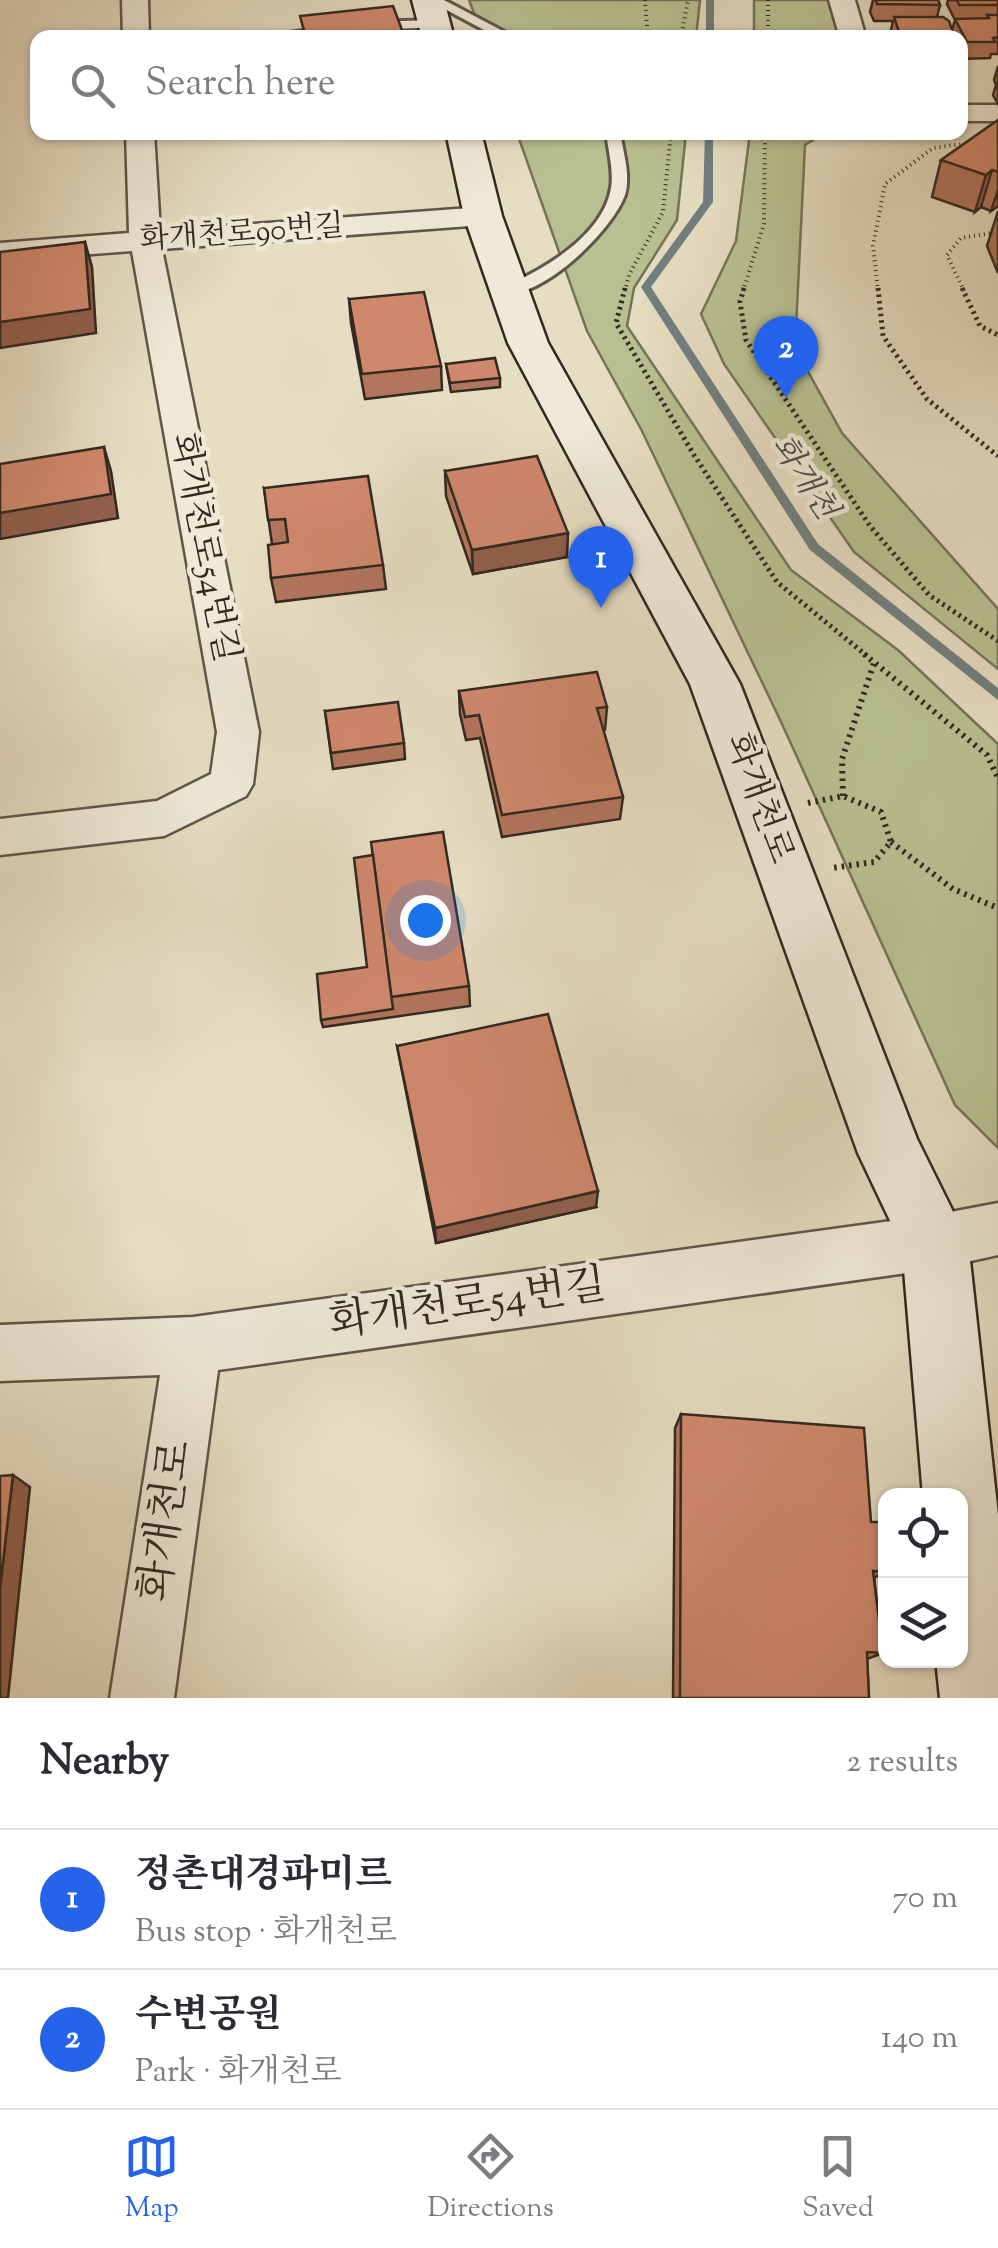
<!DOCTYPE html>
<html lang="en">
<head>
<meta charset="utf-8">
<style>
  :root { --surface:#fff; --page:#f7f7f7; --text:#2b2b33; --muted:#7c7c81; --line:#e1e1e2; --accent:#2563eb }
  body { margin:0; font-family:"Sorts Mill Goudy","Noto Serif KR",serif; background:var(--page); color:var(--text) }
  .controls { position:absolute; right:30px; bottom:30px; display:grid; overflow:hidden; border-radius:20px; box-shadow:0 2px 8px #0004 }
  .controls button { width:90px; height:90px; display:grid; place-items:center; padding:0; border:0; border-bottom:2px solid var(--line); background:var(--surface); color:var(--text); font:50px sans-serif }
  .you { position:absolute; left:425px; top:920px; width:35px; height:35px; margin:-25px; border:8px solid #fff; border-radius:50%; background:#1a73e8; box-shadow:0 0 0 15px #1a73e833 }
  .badge { display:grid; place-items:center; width:65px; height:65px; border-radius:50%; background:var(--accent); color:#fff; font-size:32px; font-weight:700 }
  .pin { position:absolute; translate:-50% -82px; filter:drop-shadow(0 2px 5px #0008) }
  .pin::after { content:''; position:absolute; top:52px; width:35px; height:30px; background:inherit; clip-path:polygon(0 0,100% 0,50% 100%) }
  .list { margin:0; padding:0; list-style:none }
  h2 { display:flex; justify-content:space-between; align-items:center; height:130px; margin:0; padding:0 40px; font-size:42px }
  h2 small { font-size:32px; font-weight:400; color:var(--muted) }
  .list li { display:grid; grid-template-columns:65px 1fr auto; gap:30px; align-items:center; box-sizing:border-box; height:140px; padding:0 40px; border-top:2px solid var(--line) }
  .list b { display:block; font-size:38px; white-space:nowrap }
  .list p { margin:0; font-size:32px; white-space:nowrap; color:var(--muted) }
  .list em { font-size:32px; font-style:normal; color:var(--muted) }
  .icon { flex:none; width:55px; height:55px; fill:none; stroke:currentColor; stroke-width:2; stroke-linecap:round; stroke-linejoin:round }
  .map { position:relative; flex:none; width:998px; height:1698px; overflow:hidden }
  .search { position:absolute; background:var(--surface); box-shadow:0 2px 8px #0004; left:30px; right:30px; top:30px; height:110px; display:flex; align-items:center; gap:25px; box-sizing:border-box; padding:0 35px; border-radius:20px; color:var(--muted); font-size:38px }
  .sheet { height:410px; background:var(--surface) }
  nav { display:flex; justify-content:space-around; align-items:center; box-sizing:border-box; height:140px; border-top:2px solid var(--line); background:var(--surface); font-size:28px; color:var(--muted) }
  nav a { display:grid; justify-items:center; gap:5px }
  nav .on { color:var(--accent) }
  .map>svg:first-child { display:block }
  .green { fill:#b8c091; stroke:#757459; stroke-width:2.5 }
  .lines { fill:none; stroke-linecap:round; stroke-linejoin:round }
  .stream { fill:#717f7f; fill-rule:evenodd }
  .service-casing { stroke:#5f5649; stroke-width:6 }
  .minor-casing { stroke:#5f5649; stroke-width:5 }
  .secondary-casing { stroke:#322921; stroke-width:5 }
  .path-far2 { stroke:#322921; stroke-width:4; stroke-dasharray:1 4; stroke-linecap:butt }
  .path-far1 { stroke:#322921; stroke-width:5; stroke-dasharray:2.5 4; stroke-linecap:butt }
  .path { stroke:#322921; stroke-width:6; stroke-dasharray:2.5 5; stroke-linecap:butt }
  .service { fill:#efe9d7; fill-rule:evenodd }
  .minor { fill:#efe9d7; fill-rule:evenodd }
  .secondary { fill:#efe9d7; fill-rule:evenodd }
  .wall { fill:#b2755d; stroke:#322921; stroke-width:2.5 }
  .shaded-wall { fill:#915f4c; stroke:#322921; stroke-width:2.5 }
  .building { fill:#cf886c; stroke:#322921; stroke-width:2.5 }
  .labels { text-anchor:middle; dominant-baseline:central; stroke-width:9; stroke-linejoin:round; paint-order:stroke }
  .far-street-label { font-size:30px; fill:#322921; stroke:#efe9d7 }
  .far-water-label { font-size:32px; font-style:italic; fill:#4c4d48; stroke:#efe9d7 }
  .street-label { font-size:35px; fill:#322921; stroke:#efe9d7 }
  .near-street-label { font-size:42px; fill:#322921; stroke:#efe9d7 }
</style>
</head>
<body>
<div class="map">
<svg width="998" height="1698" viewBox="0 0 998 1698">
  <rect width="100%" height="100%" fill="#e6ddc2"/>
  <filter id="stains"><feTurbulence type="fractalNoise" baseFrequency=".002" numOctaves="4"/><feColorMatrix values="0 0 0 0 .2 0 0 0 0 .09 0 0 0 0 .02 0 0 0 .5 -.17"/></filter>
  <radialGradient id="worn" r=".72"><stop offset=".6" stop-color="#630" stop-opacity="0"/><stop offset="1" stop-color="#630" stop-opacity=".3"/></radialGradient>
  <g class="green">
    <polygon points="469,0 700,0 696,38 483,37"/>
    <polygon points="754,0 842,0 853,38 754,38"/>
    <polygon points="517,133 686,133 677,220 634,288 627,326 791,570 898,650 998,744 998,1148 955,1105 782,724 642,431 587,331"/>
    <polygon points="750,133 824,133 805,145 795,348 842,433 998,609 998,669 854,552 724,364 701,314 736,241"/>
  </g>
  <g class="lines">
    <g class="stream">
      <rect x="706" y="0" width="8" height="38"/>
      <polygon points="705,132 713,132 713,202 651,287 818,544 998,688 998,700 810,550 641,287 703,202"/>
    </g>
    <g class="service-casing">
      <g id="service">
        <polygon points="428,0 444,0 516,38 499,38"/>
        <polygon points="434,20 439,21 439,27 372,30 365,26 372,22"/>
        <polygon points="331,27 338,31 336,34 254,38"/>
        <path d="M 606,132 L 620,132 C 623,152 631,175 625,195 C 612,231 542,299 502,294 L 502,288 C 543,270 603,236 611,188 C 614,170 608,150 606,132 Z"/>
      </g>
    </g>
    <g class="minor-casing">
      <g id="minor">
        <polygon points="122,0 148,0 149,38 123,38"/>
        <polygon points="829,0 855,0 866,38 840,38"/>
        <rect x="960" y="105" width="38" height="16"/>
        <polygon points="126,132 154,132 160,231 483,207 494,210 498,216 494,222 483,225 162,249 259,732 253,784 246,796 164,836 0,855 0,819 157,801 211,774 217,732 132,251 0,261 0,243 129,233"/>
        <polygon points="998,1203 998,1255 935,1269 218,1370 174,1698 110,1698 160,1375 0,1381 0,1325 193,1317 935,1215"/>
      </g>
    </g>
    <g class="secondary-casing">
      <g id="secondary">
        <polygon points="412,0 444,0 454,38 422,38"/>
        <polygon points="446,132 481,132 502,216 548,343 740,684 917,1139 968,1242 998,1515 998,1698 940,1698 936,1660 960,1660 960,1496 923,1496 902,1246 858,1153 690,684 508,343 464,216"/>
      </g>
    </g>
    <g class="path-far2">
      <polyline points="645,0 648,38"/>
      <polyline points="768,0 768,38"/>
      <polyline points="681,38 688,0"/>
      <polyline points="625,291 629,275 663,212 671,132"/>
      <polyline points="743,291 764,224 765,132"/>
      <polyline points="878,291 873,246 885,184 933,148 962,144"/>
      <polyline points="964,291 947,255 961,238 998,232"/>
    </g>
    <g class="path-far1">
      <polyline points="625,288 616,323 694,455 777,582 867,656"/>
      <polyline points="744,288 740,302 746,340 870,526 929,595 998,641"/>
      <polyline points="878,288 883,336 927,399 998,456"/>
      <polyline points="962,288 980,326 998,335"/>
    </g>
    <g class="path">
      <polyline points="864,654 987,755 998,778"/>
      <polyline points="843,796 842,759 874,663"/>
      <polyline points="808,803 843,796 881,812 891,842 874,862 832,868"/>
      <polyline points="891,842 953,889 998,908"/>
    </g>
    <use href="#service" class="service"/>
    <use href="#minor" class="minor"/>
    <use href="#secondary" class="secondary"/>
  </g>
  <g class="wall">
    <polygon points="873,0 938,0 940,5 937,17 952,30 955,20 947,4 948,0 998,0 998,54 991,54 990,58 962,59 960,55 960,38 891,38 890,34 893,21 874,21 870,12"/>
    <polygon points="998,66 998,104 993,95 996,85 994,80"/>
    <polygon points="998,120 998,206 991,211 981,207 975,212 932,197 941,160"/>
    <polygon points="998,211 998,273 987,246"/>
    <polygon points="349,299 441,366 442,390 365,399 351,323"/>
    <polygon points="446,364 500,378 500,387 451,392"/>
    <polygon points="445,471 567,557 473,574 446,496"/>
    <polygon points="264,488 383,565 386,589 276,602 271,578 272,544"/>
    <polygon points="459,691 607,707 605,730 603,730 623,797 620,819 502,837 480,738 466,740 460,714"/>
    <polygon points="325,711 404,743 405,759 333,769"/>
    <polygon points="367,967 469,986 470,1006 323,1027 321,1020"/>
    <polygon points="397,1046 596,1207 436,1243"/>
    <polygon points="681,1414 871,1522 884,1572 874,1578 883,1653 867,1659 869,1698 673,1698 675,1428"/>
  </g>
  <g class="shaded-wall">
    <polygon points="992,170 981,207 975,212 986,175"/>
    <polygon points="998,190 998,206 991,211"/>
    <polygon points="85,242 92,267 96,333 0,348 0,322"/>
    <polygon points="104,447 111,471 118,518 0,539 0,513"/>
    <polygon points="568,533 567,557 473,574 472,550"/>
    <polygon points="598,1191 596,1207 436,1243 435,1228"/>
    <polygon points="13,1475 30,1487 8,1698 0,1698 0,1588"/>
  </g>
  <g class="building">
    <polygon points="876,0 938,0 940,5 877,4"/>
    <polygon points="957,0 998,0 998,5 959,5"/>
    <polygon points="393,6 405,38 306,38 300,16"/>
    <polygon points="987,15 998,15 998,37 993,38 995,42 967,42 955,19 989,18"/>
    <polygon points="894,17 943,17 949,21 955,38 901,38"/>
    <polygon points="998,120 998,172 992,170 986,175 941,160"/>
    <polygon points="85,242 90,309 0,322 0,252"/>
    <polygon points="424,292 441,366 362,374 349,299"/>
    <polygon points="495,358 500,378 450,383 446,364"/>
    <polygon points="104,447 111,494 0,513 0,464"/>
    <polygon points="537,456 568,533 472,550 445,471"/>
    <polygon points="368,476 383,565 271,578 268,545 288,542 285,519 268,520 264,488"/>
    <polygon points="597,672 607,707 597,708 623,797 502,815 479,715 465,717 459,691"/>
    <polygon points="398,702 404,743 331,753 325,711"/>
    <polygon points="443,832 469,986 391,997 371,842"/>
    <polygon points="373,855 393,1009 321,1020 317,974 367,967 354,858"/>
    <polygon points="548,1014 598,1191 435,1228 397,1046"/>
    <polygon points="681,1414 864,1428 871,1522 881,1522 884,1572 873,1571 883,1653 867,1652 869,1698 680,1698"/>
    <polygon points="13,1475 0,1588 0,1476"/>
  </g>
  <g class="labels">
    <g class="far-street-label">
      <text transform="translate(242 234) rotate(-4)">화개천로90번길</text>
    </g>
    <g class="far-water-label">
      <text transform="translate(803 478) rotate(57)">화개천</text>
    </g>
    <g class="street-label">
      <text transform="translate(203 548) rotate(79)">화개천로54번길</text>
      <text transform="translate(758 799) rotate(70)">화개천로</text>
    </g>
    <g class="near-street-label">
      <text transform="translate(468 1306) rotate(-8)">화개천로54번길</text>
      <text transform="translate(168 1521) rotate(-82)">화개천로</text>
    </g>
  </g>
  <rect width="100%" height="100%" filter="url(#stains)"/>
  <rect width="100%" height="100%" fill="url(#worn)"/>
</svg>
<div class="controls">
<button><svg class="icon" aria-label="locate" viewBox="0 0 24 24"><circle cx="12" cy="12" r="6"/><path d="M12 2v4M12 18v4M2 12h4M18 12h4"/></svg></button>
<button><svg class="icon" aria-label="layers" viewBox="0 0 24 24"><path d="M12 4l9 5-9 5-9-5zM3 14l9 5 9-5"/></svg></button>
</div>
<div class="you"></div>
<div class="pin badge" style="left:601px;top:608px">1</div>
<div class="pin badge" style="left:786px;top:398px">2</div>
<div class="search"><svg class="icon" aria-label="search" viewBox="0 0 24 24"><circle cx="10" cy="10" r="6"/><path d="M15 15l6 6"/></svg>Search here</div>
</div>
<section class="sheet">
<h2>Nearby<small>2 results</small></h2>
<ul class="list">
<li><span class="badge">1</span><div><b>정촌대경파미르</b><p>Bus stop · 화개천로</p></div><em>70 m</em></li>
<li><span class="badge">2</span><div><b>수변공원</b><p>Park · 화개천로</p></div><em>140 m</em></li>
</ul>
</section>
<nav>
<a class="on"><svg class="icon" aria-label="map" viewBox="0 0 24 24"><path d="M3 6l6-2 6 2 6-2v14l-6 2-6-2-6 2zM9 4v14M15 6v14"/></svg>Map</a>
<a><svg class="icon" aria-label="directions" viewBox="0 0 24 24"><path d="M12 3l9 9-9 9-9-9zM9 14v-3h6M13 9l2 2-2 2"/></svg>Directions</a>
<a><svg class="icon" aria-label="saved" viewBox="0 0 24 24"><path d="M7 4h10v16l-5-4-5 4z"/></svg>Saved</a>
</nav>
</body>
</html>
